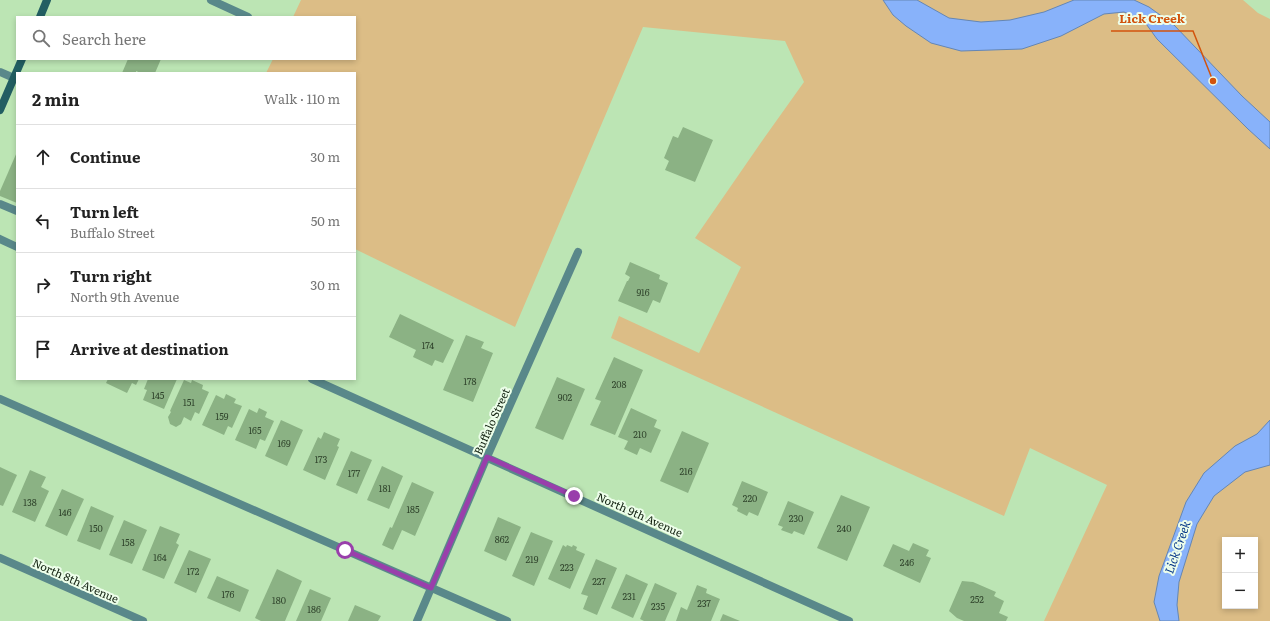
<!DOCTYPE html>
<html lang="en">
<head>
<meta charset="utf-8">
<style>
  :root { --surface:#fff; --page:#f6f6f6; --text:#222; --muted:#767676; --line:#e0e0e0 }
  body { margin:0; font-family:Literata,serif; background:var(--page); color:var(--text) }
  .controls { position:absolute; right:12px; bottom:12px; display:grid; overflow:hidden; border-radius:0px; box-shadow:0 2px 6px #0003 }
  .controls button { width:36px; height:36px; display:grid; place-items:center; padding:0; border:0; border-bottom:1px solid var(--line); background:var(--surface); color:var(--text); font:20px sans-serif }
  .stop { position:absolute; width:12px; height:12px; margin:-9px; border:3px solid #993fab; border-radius:50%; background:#fff }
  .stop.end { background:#993fab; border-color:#fff; box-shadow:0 1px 4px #0008 }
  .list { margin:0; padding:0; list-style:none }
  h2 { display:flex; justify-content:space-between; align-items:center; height:52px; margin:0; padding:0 16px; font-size:17px }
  h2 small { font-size:13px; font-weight:400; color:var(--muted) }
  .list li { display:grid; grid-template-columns:26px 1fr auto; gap:12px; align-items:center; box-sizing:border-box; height:64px; padding:0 16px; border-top:1px solid var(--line) }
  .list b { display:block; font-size:15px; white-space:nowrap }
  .list p { margin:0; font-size:13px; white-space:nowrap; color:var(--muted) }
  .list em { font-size:13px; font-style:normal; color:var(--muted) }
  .icon { flex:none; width:22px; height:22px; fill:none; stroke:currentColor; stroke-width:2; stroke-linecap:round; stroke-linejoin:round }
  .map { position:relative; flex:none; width:1270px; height:621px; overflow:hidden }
  .search { position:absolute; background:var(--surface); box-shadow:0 2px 6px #0003; left:16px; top:16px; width:340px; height:44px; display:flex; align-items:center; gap:10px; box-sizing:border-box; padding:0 14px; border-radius:0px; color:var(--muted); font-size:15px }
  .panel { position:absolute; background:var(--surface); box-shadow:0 2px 6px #0003; left:16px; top:72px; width:340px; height:308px; border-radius:0px }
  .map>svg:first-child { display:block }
  .green { fill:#dcbd86; fill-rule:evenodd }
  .water { fill:#88b2fa; stroke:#6486b4 }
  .building { fill:#8bb284 }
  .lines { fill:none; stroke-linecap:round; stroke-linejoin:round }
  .service { stroke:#59888a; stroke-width:8 }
  .minor { stroke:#59888a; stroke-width:8 }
  .tertiary { stroke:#59888a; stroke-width:8 }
  .secondary { stroke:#225e62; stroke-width:8 }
  .route { stroke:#993fab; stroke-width:5 }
  .labels { text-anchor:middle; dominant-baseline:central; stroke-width:4; stroke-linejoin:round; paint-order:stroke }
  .number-label { font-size:9px; fill:#30442c }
  .street-label { font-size:11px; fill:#11200f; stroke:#edfeea }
  .water-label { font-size:12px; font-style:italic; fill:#083889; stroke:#edfeea }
  .leader { fill:none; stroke:#d2530c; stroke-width:1.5 }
  .callout-dot { fill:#d2530c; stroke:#edfeea; stroke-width:1.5 }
  .callout-label { font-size:12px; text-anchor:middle; font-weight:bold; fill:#d2530c; stroke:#edfeea; stroke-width:4; stroke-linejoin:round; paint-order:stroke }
</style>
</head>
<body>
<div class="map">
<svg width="1270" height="621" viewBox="0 0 1270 621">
  <rect width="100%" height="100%" fill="#bce5b4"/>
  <path class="green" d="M 301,0 L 1243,0 L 1258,13 L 1270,19 L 1270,621 L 1044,621 L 1107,485 L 1030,448 L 1004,516 L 611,338 L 619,316 L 699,353 L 741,267 L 695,238 L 762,141 L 804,82 L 785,41 L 643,27 L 515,327 L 355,249 L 355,73 L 266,73 L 273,59 L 355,59 L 355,17 L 293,17 ZM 1225,540 L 1255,540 L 1255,606 L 1225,606 Z"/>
  <g class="water">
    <polygon points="883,0 917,0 949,18 981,22 1010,20 1044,12 1074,0 1134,0 1149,7 1174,25 1242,96 1270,122 1270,149 1248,129 1157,39 1144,21 1124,12 1104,14 1061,36 1022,49 961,51 931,43 906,26 893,15"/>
    <polygon points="1270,420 1270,465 1245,472 1214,496 1197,524 1179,582 1177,605 1179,621 1160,621 1154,602 1159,576 1186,502 1204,473 1235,446 1257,434"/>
  </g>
  <g class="building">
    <polygon points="128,59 161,59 155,73 141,73 136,71 136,73 122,73"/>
    <polygon points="683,127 713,140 695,182 665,170 669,161 664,158 673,136 678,138"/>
    <polygon points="17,152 17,203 0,196 0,191"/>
    <polygon points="630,262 660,275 659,279 668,283 660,303 653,300 647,313 618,301 627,281 628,281 630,277 625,274"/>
    <polygon points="400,314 454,340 443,363 435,360 432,366 413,357 416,350 389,337"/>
    <polygon points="466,335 484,342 481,348 493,353 473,402 443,390"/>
    <polygon points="614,357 643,370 615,435 590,425 601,401 595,399"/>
    <polygon points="557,377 585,389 563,440 535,428"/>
    <polygon points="108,379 139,379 136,385 132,383 127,393 106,383"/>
    <polygon points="148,379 177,379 164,409 143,400 147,390 144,389"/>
    <polygon points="184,380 191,383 192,380 203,385 202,389 209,392 199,414 195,412 191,421 184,417 181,424 176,427 170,424 168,417 171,412 170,411"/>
    <polygon points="226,394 236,399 234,403 242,406 232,428 228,426 224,435 202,425 216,395 224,399"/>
    <polygon points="259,408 267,412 265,417 274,421 265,441 260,439 256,449 235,440 249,409 257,413"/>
    <polygon points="631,408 657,420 654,427 661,430 651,453 640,448 637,455 624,449 628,441 618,437"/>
    <polygon points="281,420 303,430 287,466 265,456"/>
    <polygon points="682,431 709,443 688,493 660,481"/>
    <polygon points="324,432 340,439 337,446 339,447 325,480 303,470 318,437 321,439"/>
    <polygon points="351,451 372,460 357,494 336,485"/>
    <polygon points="382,466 403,476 389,509 367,500"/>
    <polygon points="0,467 17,475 3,506 0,505"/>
    <polygon points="30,470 46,477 41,487 49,491 35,522 12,512"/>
    <polygon points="742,481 768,492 758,516 749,512 747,516 737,511 738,508 732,505"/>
    <polygon points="412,482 434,492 415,536 402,530 393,550 382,545 390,527 392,528"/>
    <polygon points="62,489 84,499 67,536 45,526"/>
    <polygon points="841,495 870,507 847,561 817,548"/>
    <polygon points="788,501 814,512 804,535 794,531 792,534 781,530 783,527 778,525"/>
    <polygon points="91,506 114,516 100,550 77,541"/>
    <polygon points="498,517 521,527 506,561 484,551"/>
    <polygon points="124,520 147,530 132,564 109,555"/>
    <polygon points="160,526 180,534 176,543 179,545 164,579 142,570"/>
    <polygon points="531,532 553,541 534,586 512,576"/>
    <polygon points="913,543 929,550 926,556 931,558 920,583 883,566 893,544 909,551"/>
    <polygon points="563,545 566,547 567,545 572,547 573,545 577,547 576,550 585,554 570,589 548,579"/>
    <polygon points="189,550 211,559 196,593 174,583"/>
    <polygon points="596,559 617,568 597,615 583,609 588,596 581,594"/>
    <polygon points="277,569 302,581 285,621 261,621 255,618"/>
    <polygon points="626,574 648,584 633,618 611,608"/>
    <polygon points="217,576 249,590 240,612 207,598"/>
    <polygon points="962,581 973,582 996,592 994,596 1004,601 999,613 1008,617 1006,621 964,621 957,618 949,611"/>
    <polygon points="655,583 677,593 665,621 644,621 640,619"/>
    <polygon points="697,585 707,589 706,593 720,599 711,621 676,621 681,607 687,610"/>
    <polygon points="310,589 331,598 321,621 296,621"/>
    <polygon points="355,605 381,616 378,621 348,621"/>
    <polygon points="723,614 740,621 720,621"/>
  </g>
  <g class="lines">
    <g class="service">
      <polyline points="0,72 14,78"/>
      <polyline points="0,204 17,211"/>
      <polyline points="0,399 507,621"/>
    </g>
    <g class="minor">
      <polyline points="211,0 248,17"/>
      <polyline points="0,558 143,621"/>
      <polyline points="417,621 487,457 578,252"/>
    </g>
    <g class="tertiary">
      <polyline points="0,239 17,247"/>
      <polyline points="312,379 849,621"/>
    </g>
    <g class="secondary">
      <polyline points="40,17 47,0"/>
      <polyline points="0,110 22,59"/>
    </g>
  </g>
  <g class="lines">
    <polyline class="route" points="345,550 431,588 487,457 574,496"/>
  </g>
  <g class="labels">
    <g class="number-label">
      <text x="643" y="292">916</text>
      <text x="428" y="345">174</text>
      <text x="470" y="381">178</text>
      <text x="619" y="384">208</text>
      <text x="158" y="395">145</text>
      <text x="565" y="397">902</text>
      <text x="189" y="402">151</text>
      <text x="222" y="416">159</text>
      <text x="255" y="430">165</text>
      <text x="640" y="434">210</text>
      <text x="284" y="443">169</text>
      <text x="321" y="459">173</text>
      <text x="686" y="471">216</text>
      <text x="354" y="473">177</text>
      <text x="385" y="488">181</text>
      <text x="750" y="498">220</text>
      <text x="30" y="502">138</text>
      <text x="413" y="509">185</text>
      <text x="65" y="512">146</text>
      <text x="796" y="518">230</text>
      <text x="96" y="528">150</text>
      <text x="844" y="528">240</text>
      <text x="502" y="539">862</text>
      <text x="128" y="542">158</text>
      <text x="160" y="557">164</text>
      <text x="532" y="559">219</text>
      <text x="907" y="562">246</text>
      <text x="567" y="567">223</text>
      <text x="193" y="571">172</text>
      <text x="599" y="581">227</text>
      <text x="228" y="594">176</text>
      <text x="629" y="596">231</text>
      <text x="977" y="599">252</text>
      <text x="279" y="600">180</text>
      <text x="704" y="603">237</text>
      <text x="658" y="606">235</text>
      <text x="314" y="609">186</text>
    </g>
    <g class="street-label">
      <text transform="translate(491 421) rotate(-66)">Buffalo Street</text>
      <text transform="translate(640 514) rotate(24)">North 9th Avenue</text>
      <text transform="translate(76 580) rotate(24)">North 8th Avenue</text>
    </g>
    <g class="water-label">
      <text transform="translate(1177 547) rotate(-71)">Lick Creek</text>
    </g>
  </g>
  <path class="leader" d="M1213 81L1193 31H1111"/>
  <circle class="callout-dot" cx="1213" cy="81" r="4"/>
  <g class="callout-label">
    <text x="1152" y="23">Lick Creek</text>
  </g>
</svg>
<div class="controls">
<button>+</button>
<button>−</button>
</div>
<div class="stop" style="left:345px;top:550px"></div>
<div class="stop end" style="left:574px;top:496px"></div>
<div class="search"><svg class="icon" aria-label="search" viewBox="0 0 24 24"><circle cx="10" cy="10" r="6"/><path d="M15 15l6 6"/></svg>Search here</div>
<section class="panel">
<h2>2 min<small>Walk · 110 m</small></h2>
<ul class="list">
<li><svg class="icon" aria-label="ahead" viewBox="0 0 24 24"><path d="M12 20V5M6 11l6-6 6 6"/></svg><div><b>Continue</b></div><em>30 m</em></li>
<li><svg class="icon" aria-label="left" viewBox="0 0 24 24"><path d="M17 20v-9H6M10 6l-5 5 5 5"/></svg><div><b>Turn left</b><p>Buffalo Street</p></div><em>50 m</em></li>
<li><svg class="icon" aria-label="right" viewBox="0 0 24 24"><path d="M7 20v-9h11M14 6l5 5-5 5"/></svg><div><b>Turn right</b><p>North 9th Avenue</p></div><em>30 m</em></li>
<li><svg class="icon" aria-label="arrive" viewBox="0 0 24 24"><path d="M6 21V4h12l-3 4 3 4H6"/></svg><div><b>Arrive at destination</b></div></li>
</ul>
</section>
</div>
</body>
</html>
